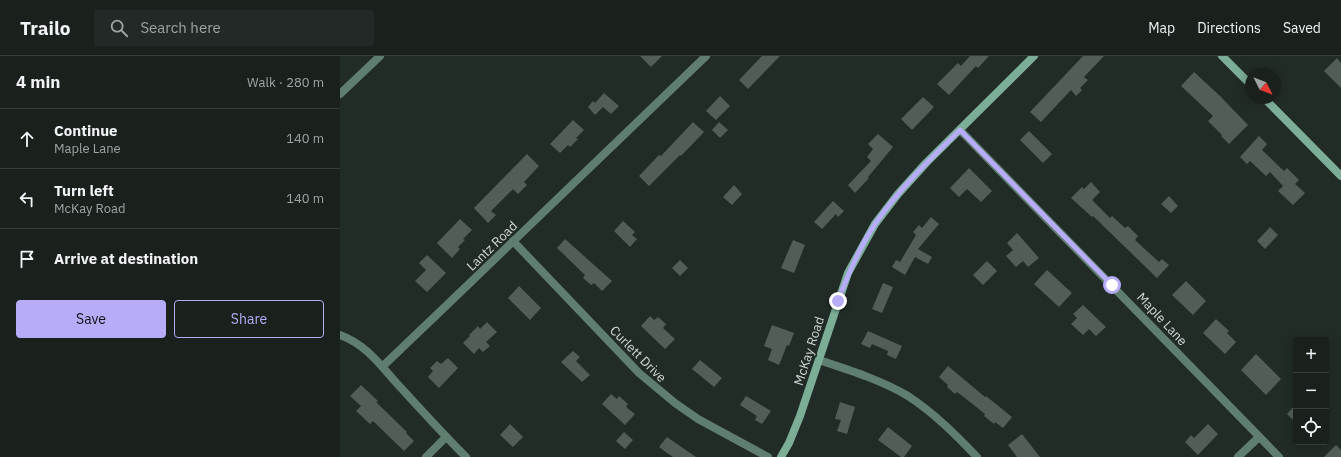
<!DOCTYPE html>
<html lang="en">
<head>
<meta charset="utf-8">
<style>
  :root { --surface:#1a211d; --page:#232926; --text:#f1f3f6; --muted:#9fa3a4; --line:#383e3b; --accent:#b6acf8 }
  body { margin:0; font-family:"IBM Plex Sans",sans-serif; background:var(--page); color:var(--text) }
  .controls { position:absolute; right:12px; bottom:12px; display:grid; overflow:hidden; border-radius:4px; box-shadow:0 2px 10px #0003 }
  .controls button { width:36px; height:36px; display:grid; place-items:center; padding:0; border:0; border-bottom:1px solid var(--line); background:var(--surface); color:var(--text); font:20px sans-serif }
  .compass { position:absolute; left:905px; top:12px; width:36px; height:36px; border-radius:50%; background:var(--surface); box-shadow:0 2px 10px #0003; rotate:132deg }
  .stop { position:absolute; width:12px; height:12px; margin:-9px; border:3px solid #b6acf8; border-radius:50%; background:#fff }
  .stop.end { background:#b6acf8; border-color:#fff; box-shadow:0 1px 4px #0008 }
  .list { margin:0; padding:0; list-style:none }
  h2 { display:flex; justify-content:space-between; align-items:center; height:52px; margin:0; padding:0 16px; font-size:17px }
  h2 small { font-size:13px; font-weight:400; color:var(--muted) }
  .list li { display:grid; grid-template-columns:26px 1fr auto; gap:12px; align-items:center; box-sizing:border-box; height:60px; padding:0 16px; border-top:1px solid var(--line) }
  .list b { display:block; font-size:15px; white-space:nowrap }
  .list p { margin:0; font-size:13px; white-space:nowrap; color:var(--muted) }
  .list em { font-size:13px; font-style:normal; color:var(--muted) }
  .actions { display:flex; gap:8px; padding:12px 16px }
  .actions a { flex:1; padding:9px 0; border:1px solid var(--accent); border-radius:4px; text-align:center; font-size:14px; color:var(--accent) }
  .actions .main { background:var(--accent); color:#111 }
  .icon { flex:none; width:22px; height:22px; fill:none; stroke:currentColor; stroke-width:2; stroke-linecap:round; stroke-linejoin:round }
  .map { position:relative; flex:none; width:1001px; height:401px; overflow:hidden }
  header { display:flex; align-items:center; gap:24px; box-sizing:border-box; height:56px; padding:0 20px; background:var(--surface); border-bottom:1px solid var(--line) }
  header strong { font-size:19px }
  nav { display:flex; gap:22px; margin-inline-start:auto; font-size:14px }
  .search { width:280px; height:36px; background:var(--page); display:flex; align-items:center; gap:10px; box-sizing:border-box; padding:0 14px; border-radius:4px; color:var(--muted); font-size:15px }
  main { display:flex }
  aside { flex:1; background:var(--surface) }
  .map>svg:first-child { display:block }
  .building { fill:#525d58 }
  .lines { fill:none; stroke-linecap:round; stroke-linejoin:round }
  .street { stroke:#5f7e6f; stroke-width:8 }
  .secondary { stroke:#7cae97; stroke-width:8 }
  .route { stroke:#b6acf8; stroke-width:5 }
  .labels { text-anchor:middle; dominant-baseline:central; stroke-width:3.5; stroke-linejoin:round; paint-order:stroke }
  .street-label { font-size:13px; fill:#d2d8d5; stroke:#222c27 }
</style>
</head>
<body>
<header>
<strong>Trailo</strong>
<div class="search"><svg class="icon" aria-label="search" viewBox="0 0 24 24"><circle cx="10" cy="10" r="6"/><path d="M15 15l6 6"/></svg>Search here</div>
<nav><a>Map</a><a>Directions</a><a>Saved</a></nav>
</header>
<main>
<aside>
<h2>4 min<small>Walk · 280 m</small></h2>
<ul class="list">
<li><svg class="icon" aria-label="ahead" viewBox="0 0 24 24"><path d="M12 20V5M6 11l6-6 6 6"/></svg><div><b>Continue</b><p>Maple Lane</p></div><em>140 m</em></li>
<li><svg class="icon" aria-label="left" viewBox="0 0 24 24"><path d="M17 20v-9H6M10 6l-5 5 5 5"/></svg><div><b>Turn left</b><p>McKay Road</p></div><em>140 m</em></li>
<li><svg class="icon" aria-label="arrive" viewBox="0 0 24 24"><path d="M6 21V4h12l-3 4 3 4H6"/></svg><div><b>Arrive at destination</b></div></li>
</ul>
<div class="actions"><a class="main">Save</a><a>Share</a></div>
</aside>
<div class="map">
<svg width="1001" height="401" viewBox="0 0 1001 401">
  <rect width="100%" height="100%" fill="#222c27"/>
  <g class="building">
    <polygon points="300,0 322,0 311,11"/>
    <polygon points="422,0 440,0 408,33 399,24"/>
    <polygon points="630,0 649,0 638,12 636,10 609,39 597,28 618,7 621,10"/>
    <polygon points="743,0 764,0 744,21 748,24 740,32 742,34 736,40 731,34 701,66 690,56"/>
    <polygon points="997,2 1001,7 1001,32 984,15"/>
    <polygon points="854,16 880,40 908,69 889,88 881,80 882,79 868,65 873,60 841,30"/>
    <polygon points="264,37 279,50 271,58 263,51 255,59 248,51 253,45 255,47"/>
    <polygon points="380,40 390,50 376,64 366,55"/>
    <polygon points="583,41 594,51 572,74 561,63"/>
    <polygon points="233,64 244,74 236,82 238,83 230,91 228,89 220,97 210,88"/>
    <polygon points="353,66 364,76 341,100 340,99 309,130 299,120 319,99 321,100"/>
    <polygon points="379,66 388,74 380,82 372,74"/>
    <polygon points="689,75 712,98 703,107 680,84"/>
    <polygon points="538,78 553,91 528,121 529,122 515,137 508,129 531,105 527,101 533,93 528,88"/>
    <polygon points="919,80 927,88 922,94 944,115 947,112 959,124 955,128 965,137 953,149 938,135 943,130 930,116 926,120 910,105 907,108 900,101"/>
    <polygon points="187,98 199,110 184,126 187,129 178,138 173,133 151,155 156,159 148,167 134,152"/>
    <polygon points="629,112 652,135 641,146 627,133 619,141 610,132"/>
    <polygon points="751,126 760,136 752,144 770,162 772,160 785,172 788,170 798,180 795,184 819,206 822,203 829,209 817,222 753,160 752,161 731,142 742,131 744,133"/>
    <polygon points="394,129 402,138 392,149 383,141"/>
    <polygon points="829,140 838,150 831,157 821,148"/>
    <polygon points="493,145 504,155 498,161 496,158 482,173 474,166"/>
    <polygon points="591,161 599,168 578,193 592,201 588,208 575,201 565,219 552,211 556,204 560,206 576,179 573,176 579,169 582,172"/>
    <polygon points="120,163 132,174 123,183 125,184 118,191 120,193 112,202 97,187"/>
    <polygon points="283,165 295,176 292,179 297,183 290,191 274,175"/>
    <polygon points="930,171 938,179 925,193 917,185"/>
    <polygon points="677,177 699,202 688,211 683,205 676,211 666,200 673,194 667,187"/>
    <polygon points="225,183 272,225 262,235 254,227 251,229 243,222 245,219 217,192"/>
    <polygon points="453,184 465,189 454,217 441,212"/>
    <polygon points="87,199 106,217 87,236 75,225 86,214 79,207"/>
    <polygon points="340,204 348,212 340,220 332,212"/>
    <polygon points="647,205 657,215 643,229 633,219"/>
    <polygon points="707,214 732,237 719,251 694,228"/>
    <polygon points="846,225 866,245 853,259 832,239"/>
    <polygon points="543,227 553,231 542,257 532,253"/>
    <polygon points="179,230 201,252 190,264 168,242"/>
    <polygon points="743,249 766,271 756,280 749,273 743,279 731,268 737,262 733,258"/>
    <polygon points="310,260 314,264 318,261 326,268 323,272 335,283 325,293 301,270"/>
    <polygon points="876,263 889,275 887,277 896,286 885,298 863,277"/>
    <polygon points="147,266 157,276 146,286 150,290 143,296 139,292 134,298 123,287 130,280 129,279 138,270 140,273"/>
    <polygon points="432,269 454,277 449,290 447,289 439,309 428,304 432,293 424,290"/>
    <polygon points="528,275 562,290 556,303 547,299 548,295 532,288 530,292 521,288"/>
    <polygon points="233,295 240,301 236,305 250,319 242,326 221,306"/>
    <polygon points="916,298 941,323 926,339 901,314"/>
    <polygon points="108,302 118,312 99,332 88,321 93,315 90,312 97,305 101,308"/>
    <polygon points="360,304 382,322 374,331 352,313"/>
    <polygon points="608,310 645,341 646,340 672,361 663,372 655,366 654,368 644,360 645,358 625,342 617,336 615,338 607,331 608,329 599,321"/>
    <polygon points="21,329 38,345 36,346 67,376 66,377 74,385 64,395 33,365 30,368 16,355 21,350 10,340"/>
    <polygon points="271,338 277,343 279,340 288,348 286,351 295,358 285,369 262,348"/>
    <polygon points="406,340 431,355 422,368 415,364 417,360 400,349"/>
    <polygon points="500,346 515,351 507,378 497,375 501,364 495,363"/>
    <polygon points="956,348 956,367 947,358"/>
    <polygon points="170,368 183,381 173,391 160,379"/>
    <polygon points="868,368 878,378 858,399 845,386 851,379 854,382"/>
    <polygon points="548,371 572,390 564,401 561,401 538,384"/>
    <polygon points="284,376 293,384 285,393 276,385"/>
    <polygon points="682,378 700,401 677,401 668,389"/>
    <polygon points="327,381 356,401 333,401 327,397 319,391"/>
    <polygon points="996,389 1001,394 1001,401 984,401"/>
  </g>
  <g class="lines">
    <g class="street">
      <polyline points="0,38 40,0"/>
      <polyline points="620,74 939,401"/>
      <polyline points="173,185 299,317 335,347 358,363 428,401"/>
      <path d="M 0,279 C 28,289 43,313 62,333 C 83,356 104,379 126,401"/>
      <path d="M 479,304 C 509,314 541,324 568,340 C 594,357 616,379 637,401"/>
      <polyline points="43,310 109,247 366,0"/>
      <polyline points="86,401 106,381"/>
      <polyline points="898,401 919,381"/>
    </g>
    <g class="secondary">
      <polyline points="882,0 911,29"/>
      <polyline points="924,42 1001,120"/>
      <polyline points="441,401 449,387 460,360 508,217 535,168 558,138 586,107 694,0"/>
    </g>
  </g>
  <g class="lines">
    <path class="route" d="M 498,245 C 508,218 519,192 535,168 C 559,133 590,103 620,74 L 772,229"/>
  </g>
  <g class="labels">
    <g class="street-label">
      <text transform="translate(152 190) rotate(-44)">Lantz Road</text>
      <text transform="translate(822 263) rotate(47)">Maple Lane</text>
      <text transform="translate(469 295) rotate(-72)">McKay Road</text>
      <text transform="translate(298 298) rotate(45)">Curlett Drive</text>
    </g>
  </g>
</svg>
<div class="controls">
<button>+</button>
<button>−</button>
<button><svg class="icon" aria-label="locate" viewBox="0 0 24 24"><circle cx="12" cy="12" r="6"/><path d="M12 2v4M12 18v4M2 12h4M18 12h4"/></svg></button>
</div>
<svg class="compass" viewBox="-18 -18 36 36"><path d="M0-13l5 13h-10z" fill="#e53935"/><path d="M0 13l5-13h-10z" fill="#9fa3a4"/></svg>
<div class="stop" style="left:772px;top:229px"></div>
<div class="stop end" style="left:498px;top:245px"></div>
</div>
</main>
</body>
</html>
